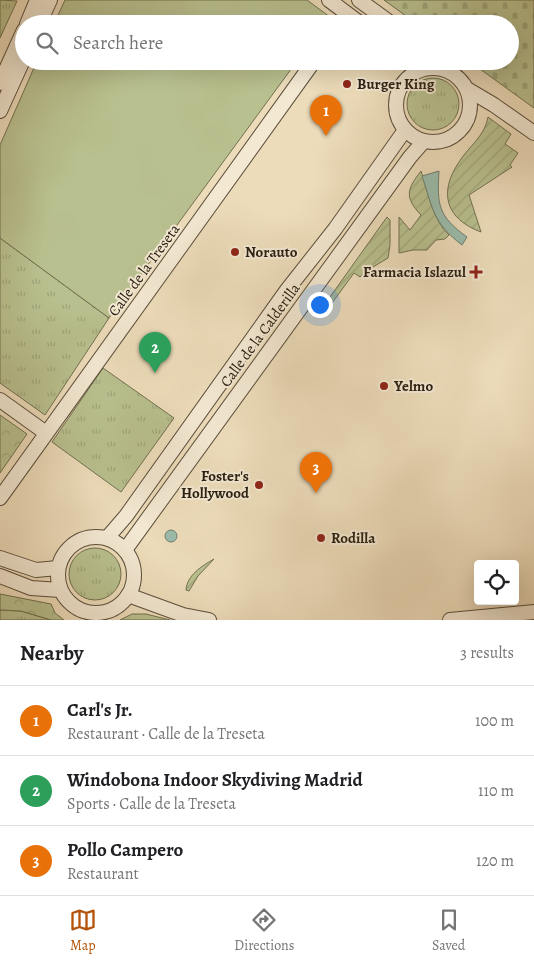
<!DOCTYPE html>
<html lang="en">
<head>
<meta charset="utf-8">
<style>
  :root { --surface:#fff; --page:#f6f6f6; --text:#202124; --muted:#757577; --line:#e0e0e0; --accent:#b45309 }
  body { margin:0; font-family:Alegreya,serif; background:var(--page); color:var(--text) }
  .controls { position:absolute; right:15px; bottom:15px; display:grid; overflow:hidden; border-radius:5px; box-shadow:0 5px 20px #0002 }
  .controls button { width:45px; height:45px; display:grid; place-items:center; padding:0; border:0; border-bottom:1px solid var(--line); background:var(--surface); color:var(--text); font:25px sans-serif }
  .you { position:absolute; left:319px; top:304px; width:18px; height:18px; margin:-12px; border:4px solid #fff; border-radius:50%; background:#1a73e8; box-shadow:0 0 0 8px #1a73e833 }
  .badge { display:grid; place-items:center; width:32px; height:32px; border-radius:50%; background:var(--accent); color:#fff; font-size:16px; font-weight:700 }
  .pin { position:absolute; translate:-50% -41px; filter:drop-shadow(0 1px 2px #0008) }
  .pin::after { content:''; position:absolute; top:26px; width:18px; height:15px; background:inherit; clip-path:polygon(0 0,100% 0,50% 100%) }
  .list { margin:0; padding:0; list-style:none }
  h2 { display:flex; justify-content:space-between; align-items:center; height:65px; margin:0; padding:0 20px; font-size:21px }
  h2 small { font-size:16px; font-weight:400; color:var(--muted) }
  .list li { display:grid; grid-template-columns:32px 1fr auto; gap:15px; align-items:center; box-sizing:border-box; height:70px; padding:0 20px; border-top:1px solid var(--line) }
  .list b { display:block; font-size:19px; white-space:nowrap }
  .list p { margin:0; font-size:16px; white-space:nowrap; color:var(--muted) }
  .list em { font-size:16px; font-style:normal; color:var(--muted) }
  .icon { flex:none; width:28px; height:28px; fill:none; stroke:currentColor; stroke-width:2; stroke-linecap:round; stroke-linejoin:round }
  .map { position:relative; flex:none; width:534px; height:620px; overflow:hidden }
  .search { position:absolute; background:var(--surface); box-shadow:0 5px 20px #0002; left:15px; right:15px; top:15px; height:55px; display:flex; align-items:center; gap:12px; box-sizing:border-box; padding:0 18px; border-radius:28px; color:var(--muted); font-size:19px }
  .sheet { height:275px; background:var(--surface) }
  nav { display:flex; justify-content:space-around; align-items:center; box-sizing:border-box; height:70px; border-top:1px solid var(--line); background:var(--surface); font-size:14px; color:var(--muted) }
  nav a { display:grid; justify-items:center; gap:2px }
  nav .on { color:var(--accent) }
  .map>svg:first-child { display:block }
  .grass { fill:url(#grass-tufts); stroke:#727050 }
  .cemetery { fill:url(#cemetery-stones); stroke:#727050 }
  .park { fill:url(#park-crowns); stroke:#727050 }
  .garden { fill:url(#garden-furrows); stroke:#727050 }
  .pitch { fill:#b9c08f; stroke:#727050 }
  .water { fill:#9abcac; stroke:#6d7e6e }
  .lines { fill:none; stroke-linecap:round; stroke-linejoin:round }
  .minor-casing { stroke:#5b4f3c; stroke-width:16 }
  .minor { stroke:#f3e8d2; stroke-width:14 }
  .poi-dot { fill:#8f2418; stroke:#f3e8d2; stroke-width:2 }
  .labels { text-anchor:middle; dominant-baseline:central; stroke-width:4; stroke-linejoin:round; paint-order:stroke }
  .poi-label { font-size:15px; font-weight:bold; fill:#2a2012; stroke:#f3e8d2; text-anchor:start }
  .street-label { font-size:15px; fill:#2a2012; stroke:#f3e8d2 }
</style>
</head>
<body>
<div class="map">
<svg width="534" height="620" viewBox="0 0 534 620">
  <defs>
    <pattern id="grass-tufts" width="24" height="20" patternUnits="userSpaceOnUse" patternTransform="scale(1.25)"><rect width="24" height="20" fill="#b9c08f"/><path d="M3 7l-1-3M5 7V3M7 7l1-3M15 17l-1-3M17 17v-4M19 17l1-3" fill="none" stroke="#9fa57a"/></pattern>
    <pattern id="cemetery-stones" width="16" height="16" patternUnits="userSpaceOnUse" patternTransform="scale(1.25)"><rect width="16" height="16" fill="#b9c08f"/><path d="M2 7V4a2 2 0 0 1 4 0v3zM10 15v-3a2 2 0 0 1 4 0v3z" fill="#9fa57a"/></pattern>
    <pattern id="park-crowns" width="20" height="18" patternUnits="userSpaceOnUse" patternTransform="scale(1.25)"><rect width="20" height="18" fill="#b9c08f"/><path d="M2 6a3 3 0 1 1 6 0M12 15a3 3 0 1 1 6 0" fill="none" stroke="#9fa57a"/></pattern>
    <pattern id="garden-furrows" width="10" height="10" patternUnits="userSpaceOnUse" patternTransform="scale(1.25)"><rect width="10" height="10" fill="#b9c08f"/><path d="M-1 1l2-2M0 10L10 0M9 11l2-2" fill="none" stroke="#9fa57a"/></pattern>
  </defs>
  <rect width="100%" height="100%" fill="#eddcba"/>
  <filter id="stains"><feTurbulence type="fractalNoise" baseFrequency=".004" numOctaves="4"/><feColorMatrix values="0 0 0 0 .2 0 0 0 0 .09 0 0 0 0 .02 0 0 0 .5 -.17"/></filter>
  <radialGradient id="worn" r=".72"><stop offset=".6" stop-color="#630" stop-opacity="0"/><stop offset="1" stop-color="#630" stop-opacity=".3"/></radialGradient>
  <g class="grass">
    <polygon points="0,0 17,1 0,38"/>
    <circle cx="433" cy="104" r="26"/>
    <polygon points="0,238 109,318 45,415 0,383"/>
    <polygon points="103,368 174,418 121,492 52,442"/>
    <circle cx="95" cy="574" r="26"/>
    <polygon points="0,610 21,611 51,620 0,620"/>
  </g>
  <polygon class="cemetery" points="384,0 534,0 534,108 469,61 510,61 510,24 417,24"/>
  <g class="park">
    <polygon points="0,415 27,434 0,473"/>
    <polygon points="0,594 51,604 55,613 64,620 51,620 21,611 0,610"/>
    <polygon points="132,614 146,614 170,620 120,620"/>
  </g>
  <g class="garden">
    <path d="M 488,117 L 511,134 L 505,144 L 518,153 L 510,165 L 512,167 L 469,195 L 481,232 C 446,219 438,193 459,162 C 469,146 485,136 488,117 Z"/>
    <path d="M 421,171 C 428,192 432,219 449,235 L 445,239 L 436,240 L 427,250 L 413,250 L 399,253 L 399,217 L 410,230 L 421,215 C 404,197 407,189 421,171 Z"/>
    <polygon points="387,217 390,220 390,245 388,258 368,270 360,277 354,273 324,314 320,311"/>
    <path d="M 214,559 L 198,576 L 189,591 L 186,590 C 187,575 202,566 214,559 Z"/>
  </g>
  <g class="pitch">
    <polygon points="65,0 307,0 330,17 325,24 54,24"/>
    <polygon points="37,61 297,61 109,318 0,238 0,145"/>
  </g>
  <g class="water">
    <path d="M 439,171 C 437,205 438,216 467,237 L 462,245 C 433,223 433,209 422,176 Z"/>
    <circle cx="171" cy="536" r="6"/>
  </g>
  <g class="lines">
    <g class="minor-casing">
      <g id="minor">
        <polyline points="329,0 361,24"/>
        <polyline points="359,0 392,24"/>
        <polyline points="27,24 37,0"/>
        <polyline points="39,24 50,0"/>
        <circle cx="433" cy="105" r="37"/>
        <polyline points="0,83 24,30"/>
        <polyline points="467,89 494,105 534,133"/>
        <polyline points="0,111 24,58"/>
        <polyline points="0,400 46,433"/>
        <polyline points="0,498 314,61"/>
        <circle cx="96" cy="575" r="38"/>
        <polyline points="107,538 126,516 287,290 335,229 405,130"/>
        <polyline points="125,550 410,157 424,141"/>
        <polyline points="0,558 36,570 58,568"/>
        <polyline points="0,576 31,588 60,590"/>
        <polyline points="128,595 183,615 209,620"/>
        <polyline points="450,620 534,612"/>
      </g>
    </g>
    <use href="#minor" class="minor"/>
  </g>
  <g class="poi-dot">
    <circle cx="347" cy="84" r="5"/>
    <circle cx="235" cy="252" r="5"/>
    <path d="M473.5 264.5h5v5h5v5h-5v5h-5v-5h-5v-5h5z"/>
    <circle cx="384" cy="386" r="5"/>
    <circle cx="259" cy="485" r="5"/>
    <circle cx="321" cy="538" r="5"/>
  </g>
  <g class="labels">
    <g class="poi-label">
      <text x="357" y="84">Burger King</text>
      <text x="245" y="252">Norauto</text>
      <text x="466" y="272" text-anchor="end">Farmacia Islazul</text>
      <text x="394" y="386">Yelmo</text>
      <text x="249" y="476" text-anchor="end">Foster's<tspan x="249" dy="17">Hollywood</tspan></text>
      <text x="331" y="538">Rodilla</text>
    </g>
    <g class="street-label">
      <text transform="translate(144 270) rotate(-54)">Calle de la Treseta</text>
      <text transform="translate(260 335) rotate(-54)">Calle de la Calderilla</text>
    </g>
  </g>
  <rect width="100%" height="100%" filter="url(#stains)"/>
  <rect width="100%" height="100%" fill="url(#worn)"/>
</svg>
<div class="controls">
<button><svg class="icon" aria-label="locate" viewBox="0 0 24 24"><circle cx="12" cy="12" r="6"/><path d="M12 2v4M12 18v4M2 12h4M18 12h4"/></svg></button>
</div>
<div class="you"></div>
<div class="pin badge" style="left:326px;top:136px;background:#e8710a">1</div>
<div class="pin badge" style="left:155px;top:373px;background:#2e9e5b">2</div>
<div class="pin badge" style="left:316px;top:493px;background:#e8710a">3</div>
<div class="search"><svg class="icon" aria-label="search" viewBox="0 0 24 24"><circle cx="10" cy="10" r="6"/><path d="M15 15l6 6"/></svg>Search here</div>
</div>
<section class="sheet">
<h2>Nearby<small>3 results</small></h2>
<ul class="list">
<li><span class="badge" style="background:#e8710a">1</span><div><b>Carl's Jr.</b><p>Restaurant · Calle de la Treseta</p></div><em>100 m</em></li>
<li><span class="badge" style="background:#2e9e5b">2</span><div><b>Windobona Indoor Skydiving Madrid</b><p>Sports · Calle de la Treseta</p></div><em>110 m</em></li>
<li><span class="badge" style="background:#e8710a">3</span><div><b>Pollo Campero</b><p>Restaurant</p></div><em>120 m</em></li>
</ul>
</section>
<nav>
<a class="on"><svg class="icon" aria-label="map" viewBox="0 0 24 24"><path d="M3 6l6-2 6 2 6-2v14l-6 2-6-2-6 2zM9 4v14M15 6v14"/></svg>Map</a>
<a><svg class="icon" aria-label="directions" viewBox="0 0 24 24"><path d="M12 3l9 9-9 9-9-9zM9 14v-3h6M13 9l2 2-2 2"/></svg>Directions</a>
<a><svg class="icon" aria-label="saved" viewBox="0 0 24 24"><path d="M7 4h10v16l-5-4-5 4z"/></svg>Saved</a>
</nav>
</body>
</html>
